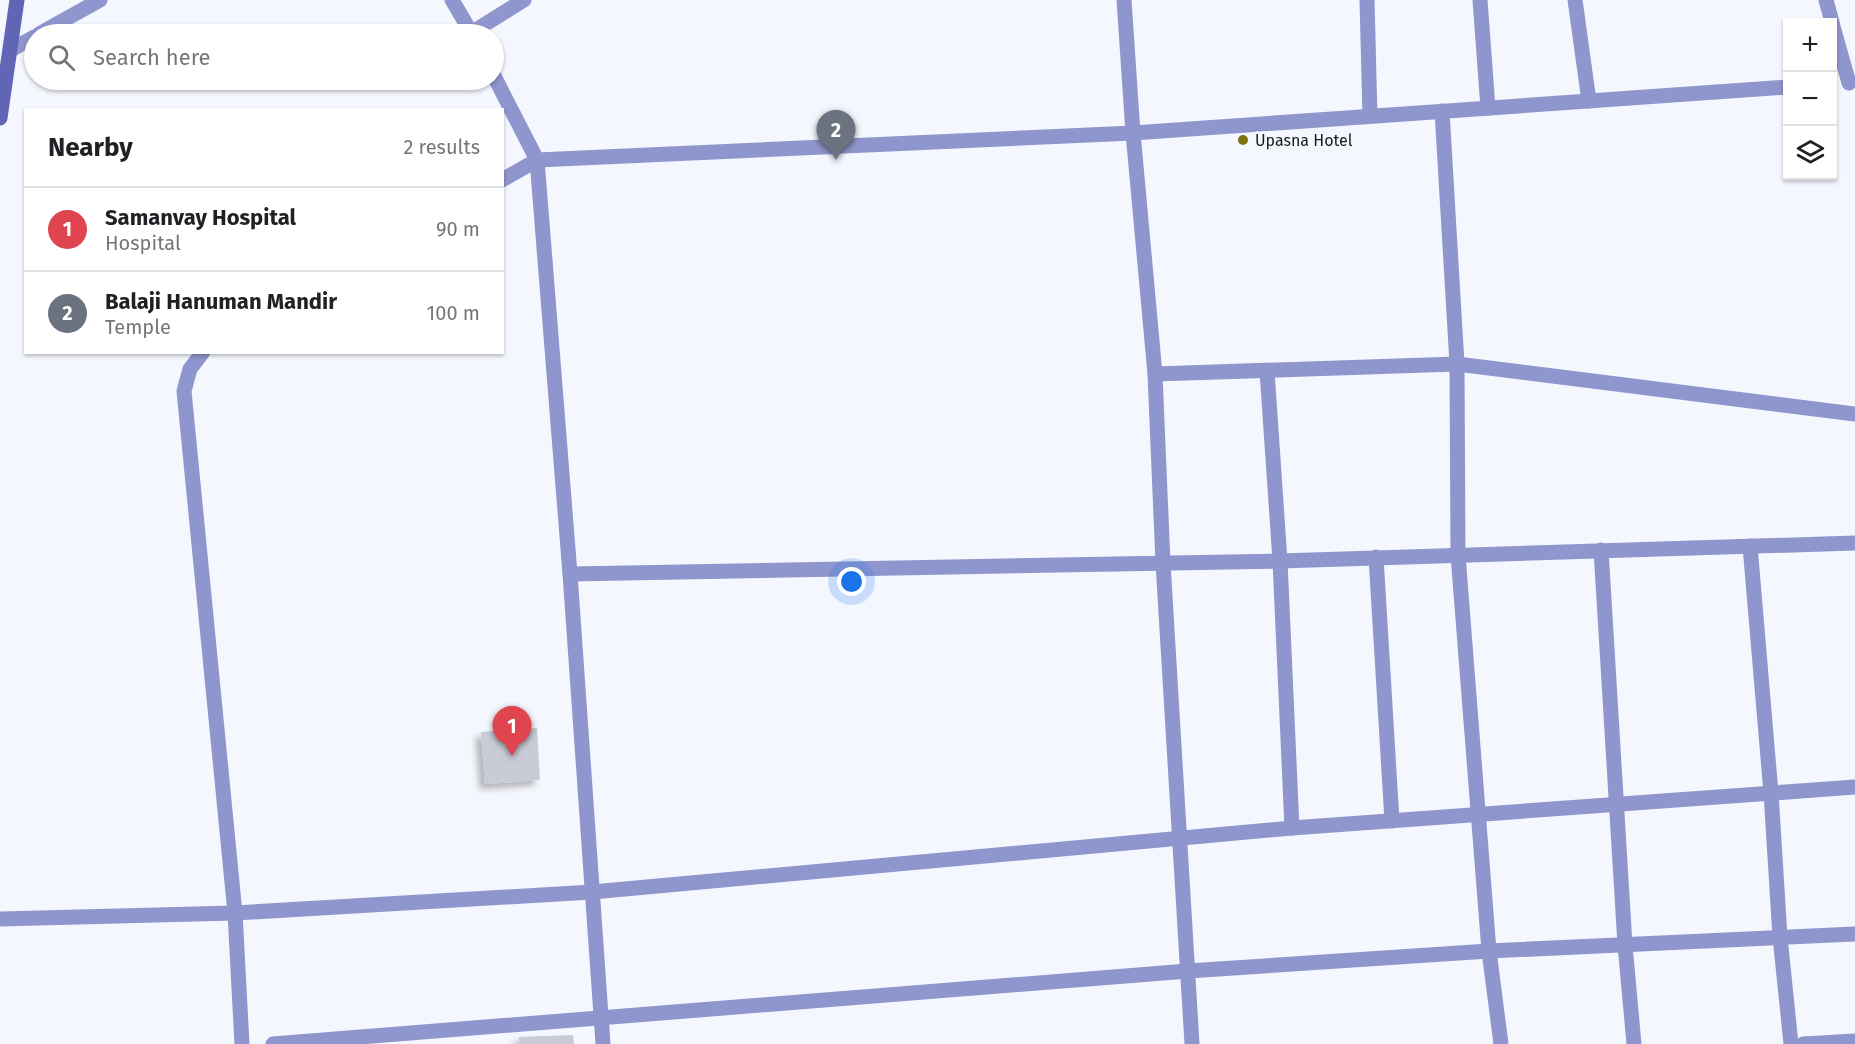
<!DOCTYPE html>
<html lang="en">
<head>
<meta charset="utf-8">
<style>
  :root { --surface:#fff; --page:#f6f6f6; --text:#202124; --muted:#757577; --line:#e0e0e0; --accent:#807111 }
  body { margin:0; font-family:"Fira Sans",sans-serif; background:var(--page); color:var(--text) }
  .controls { position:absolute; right:18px; top:18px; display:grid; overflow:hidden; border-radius:0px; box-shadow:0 2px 4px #0004 }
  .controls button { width:54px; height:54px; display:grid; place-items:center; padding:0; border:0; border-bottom:2px solid var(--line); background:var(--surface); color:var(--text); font:30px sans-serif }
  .you { position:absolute; left:852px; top:582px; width:21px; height:21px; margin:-15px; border:4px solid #fff; border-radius:50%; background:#1a73e8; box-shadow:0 0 0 9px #1a73e833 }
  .badge { display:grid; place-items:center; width:39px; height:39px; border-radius:50%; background:var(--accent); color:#fff; font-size:20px; font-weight:700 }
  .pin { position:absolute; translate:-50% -50px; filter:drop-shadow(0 2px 3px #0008) }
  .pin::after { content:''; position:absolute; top:32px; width:21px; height:18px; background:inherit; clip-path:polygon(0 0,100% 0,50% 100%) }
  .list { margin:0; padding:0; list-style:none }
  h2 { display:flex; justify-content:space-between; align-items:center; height:78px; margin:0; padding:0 24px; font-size:26px }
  h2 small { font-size:20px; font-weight:400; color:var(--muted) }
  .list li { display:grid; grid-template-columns:39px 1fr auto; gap:18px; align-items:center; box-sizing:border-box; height:84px; padding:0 24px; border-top:2px solid var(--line) }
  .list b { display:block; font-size:22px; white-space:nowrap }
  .list p { margin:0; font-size:20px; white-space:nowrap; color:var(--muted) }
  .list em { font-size:20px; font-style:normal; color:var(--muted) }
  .icon { flex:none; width:33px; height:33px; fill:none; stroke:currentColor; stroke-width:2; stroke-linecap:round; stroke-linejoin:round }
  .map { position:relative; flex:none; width:1855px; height:1044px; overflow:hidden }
  .search { position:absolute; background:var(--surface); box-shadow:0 2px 4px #0004; left:24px; top:24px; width:480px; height:66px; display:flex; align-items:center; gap:15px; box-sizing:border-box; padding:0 21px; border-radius:33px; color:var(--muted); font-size:22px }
  .panel { position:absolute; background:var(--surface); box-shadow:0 2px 4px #0004; left:24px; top:108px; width:480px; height:246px; border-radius:0px }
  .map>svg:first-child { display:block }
  .building { fill:#c9cbd7; filter:url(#shadow) }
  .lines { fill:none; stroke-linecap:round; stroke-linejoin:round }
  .street { stroke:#8f96cd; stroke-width:15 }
  .secondary { stroke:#6065b5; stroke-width:15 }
  .poi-dot { fill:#807111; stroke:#f5f7fe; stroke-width:2 }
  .labels { text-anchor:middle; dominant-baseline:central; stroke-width:5; stroke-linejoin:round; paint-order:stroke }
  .poi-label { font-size:16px; fill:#17181c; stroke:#f5f7fe; text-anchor:start }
</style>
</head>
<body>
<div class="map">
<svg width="1855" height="1044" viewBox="0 0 1855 1044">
  <defs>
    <filter id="shadow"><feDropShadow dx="-5.5" dy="5.5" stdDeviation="3" flood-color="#0004"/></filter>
  </defs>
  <rect width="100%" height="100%" fill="#f5f7fe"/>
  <g class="building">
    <polygon points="537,728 540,780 485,784 481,732"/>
    <polygon points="573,1035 574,1044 519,1044 519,1037"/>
  </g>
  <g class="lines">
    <g class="street">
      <polyline points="452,0 472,34"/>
      <polyline points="1124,0 1133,133 1155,374 1163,563 1192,1044"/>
      <polyline points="1367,0 1370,116"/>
      <polyline points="1480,0 1488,108"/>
      <polyline points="1575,0 1589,101"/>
      <polyline points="1826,0 1832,22"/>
      <polyline points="1832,23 1849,83"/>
      <polyline points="471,33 524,0"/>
      <polyline points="39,34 100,0"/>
      <polyline points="11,50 34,37"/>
      <polyline points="494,76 537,160 570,574 603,1044"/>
      <polyline points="1442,111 1457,364 1458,555 1489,951 1501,1044"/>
      <polyline points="502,180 537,160 1133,133 1788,87"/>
      <polyline points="203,352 190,369 184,391 235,913 242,1044"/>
      <polyline points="1267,371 1280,561 1292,828"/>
      <polyline points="1155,374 1457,364 1855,414"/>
      <polyline points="1750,546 1771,793 1780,937 1791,1044"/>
      <polyline points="1601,550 1625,945 1634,1044"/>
      <polyline points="1376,557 1392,821"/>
      <polyline points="570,574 1280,561 1855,543"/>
      <polyline points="0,919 235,913 592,892 1292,828 1855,787"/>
      <polyline points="273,1044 1188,971 1489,951 1855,934"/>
      <polyline points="1803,1044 1855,1041"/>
    </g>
    <polyline class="secondary" points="0,118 17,0"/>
  </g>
  <circle class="poi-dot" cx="1243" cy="140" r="6"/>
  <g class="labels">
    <g class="poi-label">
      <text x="1255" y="140">Upasna Hotel</text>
    </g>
  </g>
</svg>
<div class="controls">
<button>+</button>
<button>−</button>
<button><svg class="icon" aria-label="layers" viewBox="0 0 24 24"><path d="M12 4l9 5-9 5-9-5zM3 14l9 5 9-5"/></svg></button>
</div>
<div class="you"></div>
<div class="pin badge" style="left:512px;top:756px;background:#e0444e">1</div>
<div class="pin badge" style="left:836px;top:160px;background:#6b7280">2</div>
<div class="search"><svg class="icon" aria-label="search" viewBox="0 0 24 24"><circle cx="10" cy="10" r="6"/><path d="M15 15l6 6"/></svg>Search here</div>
<section class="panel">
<h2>Nearby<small>2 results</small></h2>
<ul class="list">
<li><span class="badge" style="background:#e0444e">1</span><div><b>Samanvay Hospital</b><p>Hospital</p></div><em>90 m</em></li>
<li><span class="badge" style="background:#6b7280">2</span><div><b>Balaji Hanuman Mandir</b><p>Temple</p></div><em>100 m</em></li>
</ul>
</section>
</div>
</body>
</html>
